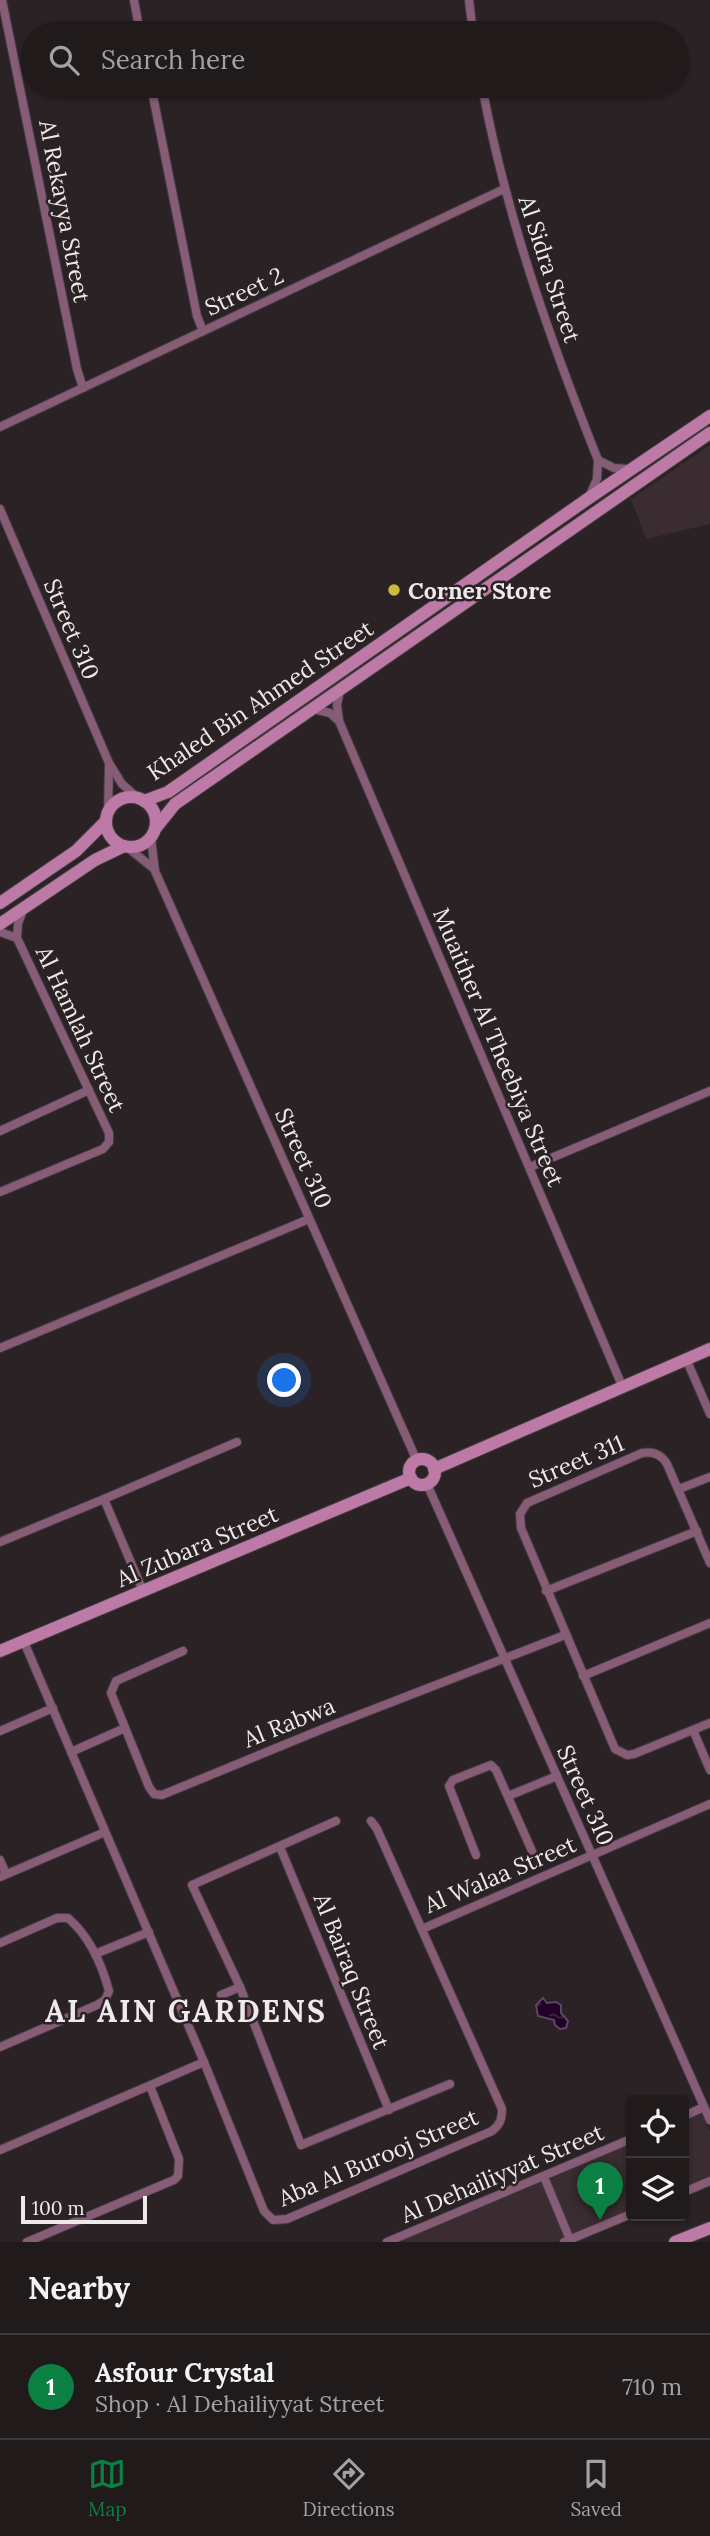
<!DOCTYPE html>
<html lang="en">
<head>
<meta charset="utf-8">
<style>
  :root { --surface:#201a1b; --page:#2d2728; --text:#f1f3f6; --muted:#a2a1a3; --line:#3d383a; --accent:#0b8043 }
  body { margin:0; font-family:Lora,serif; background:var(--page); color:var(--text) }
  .controls { position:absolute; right:21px; bottom:21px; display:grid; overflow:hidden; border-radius:7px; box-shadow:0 2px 5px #0004 }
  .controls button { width:63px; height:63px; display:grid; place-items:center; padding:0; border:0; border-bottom:2px solid var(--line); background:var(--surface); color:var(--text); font:35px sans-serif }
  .scale { position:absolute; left:21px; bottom:18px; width:126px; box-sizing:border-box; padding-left:7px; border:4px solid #eee9ea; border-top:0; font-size:19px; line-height:24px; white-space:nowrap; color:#eee9ea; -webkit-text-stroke:5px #2a2224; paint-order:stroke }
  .you { position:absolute; left:285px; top:1381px; width:24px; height:24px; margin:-18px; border:5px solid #fff; border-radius:50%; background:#1a73e8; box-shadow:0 0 0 10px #1a73e833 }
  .badge { display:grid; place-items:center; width:46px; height:46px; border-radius:50%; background:var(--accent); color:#fff; font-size:23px; font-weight:700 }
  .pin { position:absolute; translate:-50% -58px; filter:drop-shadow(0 2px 4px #0008) }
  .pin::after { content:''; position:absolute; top:37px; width:24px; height:21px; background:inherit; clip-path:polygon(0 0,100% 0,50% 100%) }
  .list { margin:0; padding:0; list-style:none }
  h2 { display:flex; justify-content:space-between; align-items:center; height:91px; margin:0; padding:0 28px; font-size:30px }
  h2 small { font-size:23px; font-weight:400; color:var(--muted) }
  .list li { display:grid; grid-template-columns:46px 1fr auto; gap:21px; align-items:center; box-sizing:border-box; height:105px; padding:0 28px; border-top:2px solid var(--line) }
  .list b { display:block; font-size:26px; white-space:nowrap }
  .list p { margin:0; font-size:23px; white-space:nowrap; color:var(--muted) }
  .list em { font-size:23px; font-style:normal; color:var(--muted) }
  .icon { flex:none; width:38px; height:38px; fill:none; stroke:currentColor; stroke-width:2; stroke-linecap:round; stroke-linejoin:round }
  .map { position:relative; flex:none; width:710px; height:2242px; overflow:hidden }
  .search { position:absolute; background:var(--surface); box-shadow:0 2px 5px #0004; left:21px; right:21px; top:21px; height:77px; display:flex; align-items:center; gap:18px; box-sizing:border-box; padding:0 24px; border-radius:38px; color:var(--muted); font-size:26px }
  .sheet { height:196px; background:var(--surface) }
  nav { display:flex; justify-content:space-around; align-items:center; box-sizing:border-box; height:98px; border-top:2px solid var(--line); background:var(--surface); font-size:19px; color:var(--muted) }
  nav a { display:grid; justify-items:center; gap:4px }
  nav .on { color:var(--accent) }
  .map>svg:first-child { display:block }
  .built { fill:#3a2c30 }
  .water { fill:url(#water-ripples); stroke:#5e4662; stroke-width:2 }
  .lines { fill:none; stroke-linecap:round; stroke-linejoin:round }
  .street-casing { stroke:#453e40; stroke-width:10 }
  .secondary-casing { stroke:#453e40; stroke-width:14 }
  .street { stroke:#865c77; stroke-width:8 }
  .secondary { stroke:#bd7aa7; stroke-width:12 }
  .poi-dot { fill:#ccb938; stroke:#2a2224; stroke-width:2.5 }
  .labels { text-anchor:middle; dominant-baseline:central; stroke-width:5; stroke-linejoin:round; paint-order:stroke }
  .street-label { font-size:23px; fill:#eee9ea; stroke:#2a2224 }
  .poi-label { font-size:23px; font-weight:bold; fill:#eee9ea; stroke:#2a2224; text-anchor:start }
  .district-label { font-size:30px; font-weight:bold; letter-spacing:2px; fill:#eee9ea; stroke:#2a2224 }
</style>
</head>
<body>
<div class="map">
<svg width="710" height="2242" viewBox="0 0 710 2242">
  <defs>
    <pattern id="water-ripples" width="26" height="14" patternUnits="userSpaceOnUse" patternTransform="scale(1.75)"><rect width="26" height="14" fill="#200027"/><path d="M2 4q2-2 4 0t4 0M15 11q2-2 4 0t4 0" fill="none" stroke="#412546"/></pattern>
  </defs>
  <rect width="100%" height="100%" fill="#2a2224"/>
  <g class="built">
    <polygon points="710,445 710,524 646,539 631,499"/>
    <polygon points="701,2112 710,2131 710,2177 684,2188 684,2120"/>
    <polygon points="631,2143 631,2210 571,2236 548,2180"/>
    <polygon points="542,2182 565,2238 556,2242 400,2242"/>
  </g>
  <polygon class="water" points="543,1998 547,2003 556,2002 561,2005 561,2013 568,2021 566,2028 560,2029 555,2025 554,2020 538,2016 536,2005"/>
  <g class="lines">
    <g class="street-casing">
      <g id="street">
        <polyline points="2,0 77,369 83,388"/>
        <polyline points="134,0 140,33"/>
        <polyline points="469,0 473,33"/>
        <polyline points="151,86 197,316 203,331"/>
        <path d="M 482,86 C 506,215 549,337 598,460 L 597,479 L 590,495"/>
        <polyline points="0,427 504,189"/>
        <polyline points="598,460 614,468 630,469"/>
        <polyline points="0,509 109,763 122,784 139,799"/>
        <polyline points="340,690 337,705 339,721 623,1388"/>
        <polyline points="313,709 330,713 339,721"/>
        <polyline points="108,813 109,766"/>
        <polyline points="151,838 155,871 417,1461"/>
        <polyline points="127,847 153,868"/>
        <polyline points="0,932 17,938"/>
        <polyline points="0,1131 89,1090"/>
        <polyline points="530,1167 710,1091"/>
        <polyline points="0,1192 103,1149 109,1142 109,1133 17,938 18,924 23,910"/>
        <polyline points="0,1348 309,1219"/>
        <polyline points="687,1361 710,1414"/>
        <polyline points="427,1484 710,2120"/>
        <polyline points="679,1489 710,1477"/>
        <polyline points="104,1499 237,1442"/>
        <polyline points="0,1542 104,1499 143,1591"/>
        <path d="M 710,1563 L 667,1464 C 661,1454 653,1451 642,1453 L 527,1503 L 520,1514 L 521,1528 L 615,1749 L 627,1755 L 634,1754 L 710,1723"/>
        <polyline points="546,1591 697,1531"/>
        <path d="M 24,1642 L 204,2062 L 264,2211 L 273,2220 L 287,2219 L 492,2131 C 500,2125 502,2119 502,2109 L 377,1829 L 371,1821"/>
        <polyline points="183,1651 116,1681 111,1693 149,1787 154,1794 162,1795 325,1728 565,1635"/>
        <polyline points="583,1676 710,1623"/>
        <polyline points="693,1730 710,1770"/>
        <polyline points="0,1731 53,1708"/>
        <polyline points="71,1752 125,1728"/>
        <polyline points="508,1796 557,1776"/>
        <polyline points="336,1821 192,1885 240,1987 301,2145 450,2084"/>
        <polyline points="280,1847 389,2110"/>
        <polyline points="476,1855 449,1786 453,1780 491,1765 496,1770 532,1851"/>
        <polyline points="0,1860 6,1874"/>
        <polyline points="0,1877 105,1832"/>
        <polyline points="422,1929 710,1804"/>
        <path d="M 0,1943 L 57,1918 L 68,1918 C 89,1936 102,1965 109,1991 L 105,2000 L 97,2005 L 0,2047"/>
        <polyline points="95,1954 149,1932"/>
        <polyline points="221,1995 240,1987"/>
        <polyline points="684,2116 704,2107"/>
        <polyline points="0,2150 204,2062"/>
        <polyline points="544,2177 571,2242"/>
        <polyline points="684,2192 710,2181"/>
        <polyline points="27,2242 174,2180 178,2176 179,2159 150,2086"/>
        <polyline points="387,2242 631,2139"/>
        <polyline points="564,2242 631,2214"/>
      </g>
    </g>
    <g class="secondary-casing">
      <g id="secondary">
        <circle cx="131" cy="822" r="25"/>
        <polyline points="144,801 168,792 589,498 710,416"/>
        <polyline points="155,829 175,804 710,433"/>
        <polyline points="0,903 76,851 106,821"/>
        <polyline points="0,924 95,860 124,846"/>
        <circle cx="422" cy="1472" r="13"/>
        <polyline points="434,1469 710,1349"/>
        <polyline points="0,1651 411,1478"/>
        <polyline points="675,2242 710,2228"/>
      </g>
    </g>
    <use href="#street" class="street"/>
    <use href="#secondary" class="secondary"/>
  </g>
  <circle class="poi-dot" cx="394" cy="590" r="7"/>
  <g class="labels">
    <g class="street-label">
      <text transform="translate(65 211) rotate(79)">Al Rekayya Street</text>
      <text transform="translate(550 269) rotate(72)">Al Sidra Street</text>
      <text transform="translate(244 291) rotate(-25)">Street 2</text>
      <text transform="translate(72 629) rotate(67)">Street 310</text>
      <text transform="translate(260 700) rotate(-34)">Khaled Bin Ahmed Street</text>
      <text transform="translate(81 1029) rotate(65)">Al Hamlah Street</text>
      <text transform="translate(499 1047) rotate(67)">Muaither Al Theebiya Street</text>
      <text transform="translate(304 1158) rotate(66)">Street 310</text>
      <text transform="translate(576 1461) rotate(-23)">Street 311</text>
      <text transform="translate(197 1546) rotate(-23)">Al Zubara Street</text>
      <text transform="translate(289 1722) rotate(-22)">Al Rabwa</text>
      <text transform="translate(586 1795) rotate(66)">Street 310</text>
      <text transform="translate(500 1874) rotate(-23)">Al Walaa Street</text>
      <text transform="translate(352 1971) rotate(68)">Al Bairaq Street</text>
      <text transform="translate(378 2157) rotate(-23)">Aba Al Burooj Street</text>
      <text transform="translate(502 2173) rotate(-23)">Al Dehailiyyat Street</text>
    </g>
    <g class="poi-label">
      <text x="408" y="590">Corner Store</text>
    </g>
    <g class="district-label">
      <text x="186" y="2011">AL AIN GARDENS</text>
    </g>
  </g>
</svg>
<div class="controls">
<button><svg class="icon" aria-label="locate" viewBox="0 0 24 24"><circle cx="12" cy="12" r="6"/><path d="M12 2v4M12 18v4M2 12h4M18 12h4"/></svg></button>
<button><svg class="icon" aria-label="layers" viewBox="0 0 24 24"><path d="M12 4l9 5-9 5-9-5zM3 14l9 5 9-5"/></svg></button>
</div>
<div class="scale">100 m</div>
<div class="you"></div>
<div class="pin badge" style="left:600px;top:2220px">1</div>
<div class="search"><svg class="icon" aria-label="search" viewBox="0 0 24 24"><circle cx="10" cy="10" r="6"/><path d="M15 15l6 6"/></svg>Search here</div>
</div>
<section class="sheet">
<h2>Nearby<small></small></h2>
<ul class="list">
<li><span class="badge">1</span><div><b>Asfour Crystal</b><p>Shop · Al Dehailiyyat Street</p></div><em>710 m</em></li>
</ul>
</section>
<nav>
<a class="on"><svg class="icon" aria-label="map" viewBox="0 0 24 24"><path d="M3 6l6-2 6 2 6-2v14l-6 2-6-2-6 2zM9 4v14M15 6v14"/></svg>Map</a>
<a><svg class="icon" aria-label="directions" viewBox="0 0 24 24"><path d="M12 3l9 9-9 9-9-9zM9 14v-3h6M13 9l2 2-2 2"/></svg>Directions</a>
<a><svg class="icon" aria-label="saved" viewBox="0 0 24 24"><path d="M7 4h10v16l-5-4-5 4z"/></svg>Saved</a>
</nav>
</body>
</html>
